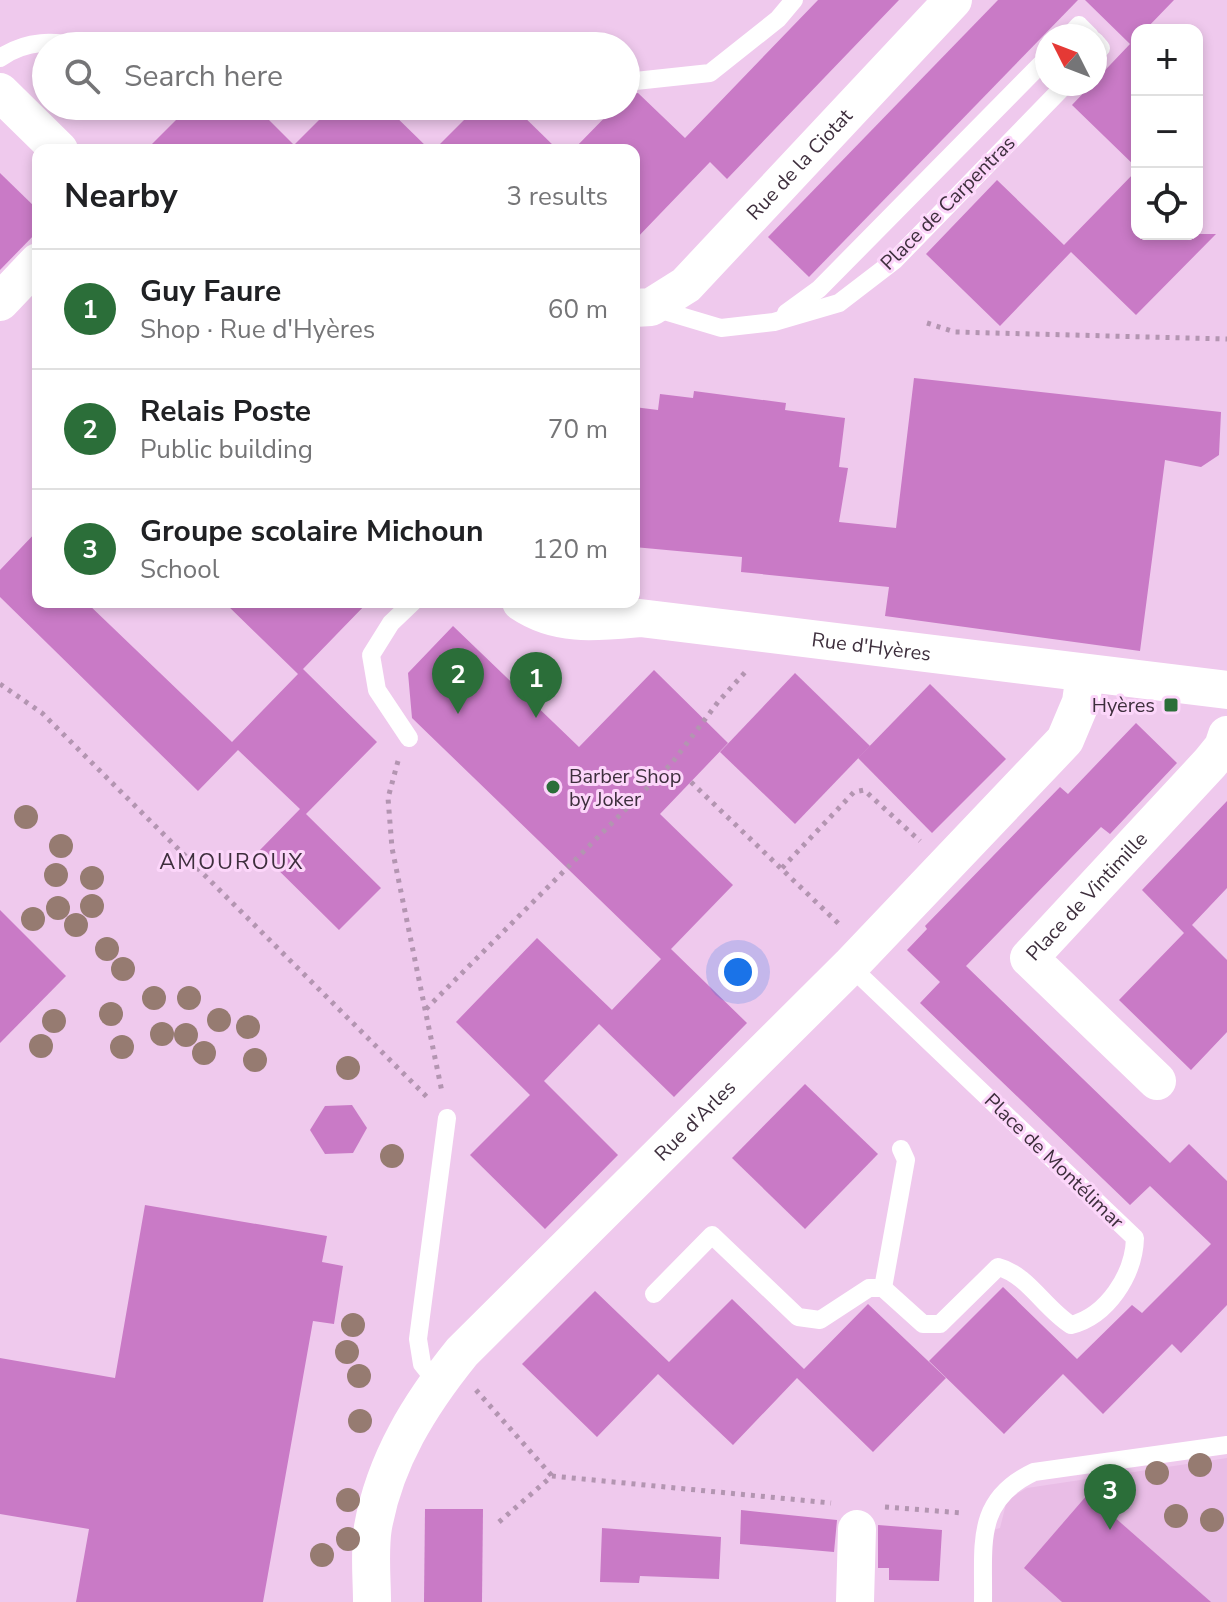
<!DOCTYPE html>
<html lang="en">
<head>
<meta charset="utf-8">
<style>
  :root { --surface:#fff; --page:#f2f2f2; --text:#202124; --muted:#757577; --line:#e0e0e0; --accent:#2b6e39 }
  body { margin:0; font-family:"Nunito Sans",sans-serif; background:var(--page); color:var(--text) }
  .controls { position:absolute; right:24px; top:24px; display:grid; overflow:hidden; border-radius:16px; box-shadow:0 4px 12px #0003 }
  .controls button { width:72px; height:72px; display:grid; place-items:center; padding:0; border:0; border-bottom:2px solid var(--line); background:var(--surface); color:var(--text); font:40px sans-serif }
  .compass { position:absolute; left:1035px; top:24px; width:72px; height:72px; border-radius:50%; background:var(--surface); box-shadow:0 4px 12px #0003; rotate:312deg }
  .you { position:absolute; left:738px; top:972px; width:28px; height:28px; margin:-20px; border:6px solid #fff; border-radius:50%; background:#1a73e8; box-shadow:0 0 0 12px #1a73e833 }
  .badge { display:grid; place-items:center; width:52px; height:52px; border-radius:50%; background:var(--accent); color:#fff; font-size:26px; font-weight:700 }
  .pin { position:absolute; translate:-50% -66px; filter:drop-shadow(0 2px 4px #0008) }
  .pin::after { content:''; position:absolute; top:42px; width:28px; height:24px; background:inherit; clip-path:polygon(0 0,100% 0,50% 100%) }
  .list { margin:0; padding:0; list-style:none }
  h2 { display:flex; justify-content:space-between; align-items:center; height:104px; margin:0; padding:0 32px; font-size:34px }
  h2 small { font-size:26px; font-weight:400; color:var(--muted) }
  .list li { display:grid; grid-template-columns:52px 1fr auto; gap:24px; align-items:center; box-sizing:border-box; height:120px; padding:0 32px; border-top:2px solid var(--line) }
  .list b { display:block; font-size:30px; white-space:nowrap }
  .list p { margin:0; font-size:26px; white-space:nowrap; color:var(--muted) }
  .list em { font-size:26px; font-style:normal; color:var(--muted) }
  .icon { flex:none; width:44px; height:44px; fill:none; stroke:currentColor; stroke-width:2; stroke-linecap:round; stroke-linejoin:round }
  .map { position:relative; flex:none; width:1227px; height:1602px; overflow:hidden }
  .search { position:absolute; background:var(--surface); box-shadow:0 4px 12px #0003; left:32px; top:32px; width:608px; height:88px; display:flex; align-items:center; gap:20px; box-sizing:border-box; padding:0 28px; border-radius:44px; color:var(--muted); font-size:30px }
  .panel { position:absolute; background:var(--surface); box-shadow:0 4px 12px #0003; left:32px; top:144px; width:608px; height:464px; border-radius:16px }
  .map>svg:first-child { display:block }
  .built { fill:#e9bde6 }
  .building { fill:#c97ac6 }
  .lines { fill:none; stroke-linecap:round; stroke-linejoin:round }
  .path { stroke:#b395b1; stroke-width:5; stroke-dasharray:4 6; stroke-linecap:butt }
  .lane { stroke:#fff; stroke-width:18 }
  .street { stroke:#fff; stroke-width:38 }
  .tree { fill:#967b71 }
  .poi-dot { fill:#2b6e39; stroke:#fcd6fa; stroke-width:3 }
  .labels { text-anchor:middle; dominant-baseline:central; stroke-width:6; stroke-linejoin:round; paint-order:stroke }
  .street-label { font-size:20px; fill:#3e2f3d; stroke:#fcd6fa }
  .poi-label { font-size:20px; fill:#3e2f3d; stroke:#fcd6fa; text-anchor:end }
  .neighbourhood-label { font-size:22px; letter-spacing:2px; fill:#3e2f3d; stroke:#fcd6fa }
</style>
</head>
<body>
<div class="map">
<svg width="1227" height="1602" viewBox="0 0 1227 1602">
  <rect width="100%" height="100%" fill="#efc9ed"/>
  <polygon class="built" points="1227,1458 1227,1602 974,1602 976,1535 1000,1528 1007,1500 1027,1488"/>
  <g class="building">
    <polygon points="818,0 899,0 727,179 710,162 634,241 634,150 573,150 616,106 626,106 628,94 638,93 685,138"/>
    <polygon points="998,0 1078,0 809,277 768,237"/>
    <polygon points="1085,0 1174,0 1145,30 1137,30 1137,168 1072,105 1130,44"/>
    <polygon points="190,106 255,106 294,145 333,106 385,106 430,150 146,150"/>
    <polygon points="478,106 513,106 558,150 434,150"/>
    <polygon points="1137,170 1137,234 1216,234 1136,315 1071,252 1000,326 926,254 997,180 1064,245"/>
    <polygon points="0,173 38,210 38,231 0,270"/>
    <polygon points="914,378 1221,412 1219,455 1201,467 1165,460 1140,651 885,616 889,587 741,572 742,557 634,547 634,407 658,410 660,394 693,398 694,391 786,403 785,410 845,418 839,467 848,468 839,522 896,528"/>
    <polygon points="38,530 38,602 86,602 232,742 298,674 224,602 368,602 303,669 377,742 306,814 381,888 339,930 259,851 300,809 238,750 198,791 0,597 0,570"/>
    <polygon points="453,626 579,747 654,670 728,743 660,814 733,885 671,949 747,1023 674,1097 599,1024 544,1081 618,1155 545,1229 470,1155 530,1095 456,1022 537,938 612,1010 608,1014 661,959 412,718 408,673"/>
    <polygon points="795,673 870,746 795,824 720,752"/>
    <polygon points="930,684 1006,759 932,833 858,758"/>
    <polygon points="1136,723 1177,763 1110,834 1101,827 966,966 1170,1163 1189,1144 1227,1181 1227,1305 1181,1353 1172,1344 1103,1414 1063,1374 1004,1434 929,1361 1003,1287 1077,1359 1132,1305 1142,1313 1211,1244 1150,1186 1130,1205 920,1003 940,982 907,950 927,929 925,926 1060,787 1068,794"/>
    <polygon points="1227,801 1227,888 1192,925 1227,960 1227,1032 1191,1070 1119,1000 1184,933 1142,890"/>
    <polygon points="0,910 66,976 0,1043"/>
    <polygon points="805,1084 878,1154 805,1229 732,1158"/>
    <polygon points="352,1105 367,1128 353,1153 325,1154 310,1130 325,1106"/>
    <polygon points="145,1205 327,1236 322,1262 343,1266 334,1324 313,1321 263,1602 76,1602 89,1529 0,1514 0,1358 115,1378"/>
    <polygon points="595,1291 669,1362 732,1299 804,1369 868,1304 946,1378 873,1452 797,1378 733,1445 658,1374 597,1437 522,1364"/>
    <polygon points="1088,1494 1211,1602 1062,1602 1024,1568"/>
    <polygon points="425,1509 483,1509 482,1602 424,1602"/>
    <polygon points="741,1510 837,1520 834,1552 740,1544"/>
    <polygon points="878,1525 942,1530 939,1581 889,1580 889,1568 878,1568"/>
    <polygon points="602,1528 721,1537 719,1579 640,1576 639,1583 600,1582"/>
  </g>
  <g class="lines">
    <g class="path">
      <polyline points="927,323 955,332 1227,339"/>
      <polyline points="0,684 42,713 428,1098"/>
      <polyline points="398,761 388,798 392,848 442,1092"/>
      <polyline points="691,782 840,925"/>
      <polyline points="782,868 854,792 864,790 920,841"/>
      <polyline points="426,1009 672,763 718,702 748,669"/>
      <polyline points="476,1390 552,1476"/>
      <polyline points="885,1507 963,1513"/>
      <polyline points="499,1522 552,1476 831,1503"/>
    </g>
    <g class="lane">
      <polyline points="1069,36 1079,25 1090,36"/>
      <polyline points="1095,41 1101,48 1095,54"/>
      <path d="M 0,58 C 29,38 55,42 89,46"/>
      <polyline points="626,82 710,73 778,19 794,0"/>
      <polyline points="654,308 721,328 774,322 839,303 895,260 1066,84"/>
      <polyline points="786,313 819,289 1047,58"/>
      <polyline points="409,738 377,690 371,655 391,623 413,602"/>
      <polyline points="883,1288 906,1160 901,1149"/>
      <path d="M 654,1294 L 712,1235 L 798,1317 L 820,1320 L 869,1288 L 883,1288 L 923,1324 L 940,1324 L 998,1267 C 1027,1274 1045,1309 1071,1325 C 1107,1316 1134,1275 1135,1238 L 850,966"/>
      <polyline points="437,1383 422,1364 418,1339 447,1118"/>
      <path d="M 983,1602 C 984,1545 974,1500 1034,1472 L 1227,1445"/>
    </g>
    <g class="street">
      <polyline points="0,92 59,150"/>
      <polyline points="0,302 38,262"/>
      <path id="s1" d="M 634,308 L 651,307 L 686,285 L 953,0"/>
      <path id="s2" d="M 521,602 C 558,627 597,622 640,618 L 1227,690"/>
      <path id="s3" d="M 1157,1081 L 1029,958 L 1210,763 L 1223,747 L 1227,735"/>
      <path id="s4" d="M 372,1602 C 372,1578 369,1551 373,1527 C 385,1460 420,1404 462,1352 L 850,966 L 1065,740 L 1081,702 L 1085,674"/>
      <polyline points="855,1602 857,1529"/>
    </g>
  </g>
  <g class="tree">
    <circle cx="26" cy="817" r="12"/>
    <circle cx="61" cy="846" r="12"/>
    <circle cx="56" cy="875" r="12"/>
    <circle cx="92" cy="878" r="12"/>
    <circle cx="92" cy="906" r="12"/>
    <circle cx="58" cy="908" r="12"/>
    <circle cx="33" cy="919" r="12"/>
    <circle cx="76" cy="925" r="12"/>
    <circle cx="107" cy="949" r="12"/>
    <circle cx="123" cy="969" r="12"/>
    <circle cx="154" cy="998" r="12"/>
    <circle cx="189" cy="998" r="12"/>
    <circle cx="111" cy="1014" r="12"/>
    <circle cx="219" cy="1020" r="12"/>
    <circle cx="54" cy="1021" r="12"/>
    <circle cx="248" cy="1027" r="12"/>
    <circle cx="162" cy="1034" r="12"/>
    <circle cx="186" cy="1035" r="12"/>
    <circle cx="41" cy="1046" r="12"/>
    <circle cx="122" cy="1047" r="12"/>
    <circle cx="204" cy="1053" r="12"/>
    <circle cx="255" cy="1060" r="12"/>
    <circle cx="348" cy="1068" r="12"/>
    <circle cx="392" cy="1156" r="12"/>
    <circle cx="353" cy="1325" r="12"/>
    <circle cx="347" cy="1352" r="12"/>
    <circle cx="359" cy="1376" r="12"/>
    <circle cx="360" cy="1421" r="12"/>
    <circle cx="1200" cy="1465" r="12"/>
    <circle cx="1157" cy="1473" r="12"/>
    <circle cx="1117" cy="1479" r="12"/>
    <circle cx="348" cy="1500" r="12"/>
    <circle cx="1176" cy="1516" r="12"/>
    <circle cx="1212" cy="1520" r="12"/>
    <circle cx="348" cy="1539" r="12"/>
    <circle cx="322" cy="1555" r="12"/>
  </g>
  <g class="poi-dot">
    <rect x="1163" y="697" width="16" height="16" rx="4"/>
    <circle cx="553" cy="787" r="8"/>
  </g>
  <g class="labels">
    <g class="street-label">
      <text stroke="none"><textPath href="#s1" startOffset="224">Rue de la Ciotat</textPath></text>
      <text transform="translate(948 203) rotate(-45)">Place de Carpentras</text>
      <text stroke="none"><textPath href="#s2" startOffset="356">Rue d'Hyères</textPath></text>
      <text stroke="none"><textPath href="#s3" startOffset="262">Place de Vintimille</textPath></text>
      <text stroke="none"><textPath href="#s4" startOffset="602">Rue d'Arles</textPath></text>
      <text transform="translate(1054 1161) rotate(44)">Place de Montélimar</text>
    </g>
    <g class="poi-label">
      <text x="1155" y="705">Hyères</text>
      <text x="569" y="776" text-anchor="start">Barber Shop<tspan x="569" dy="23">by Joker</tspan></text>
    </g>
    <g class="neighbourhood-label">
      <text x="232" y="862">AMOUROUX</text>
    </g>
  </g>
</svg>
<div class="controls">
<button>+</button>
<button>−</button>
<button><svg class="icon" aria-label="locate" viewBox="0 0 24 24"><circle cx="12" cy="12" r="6"/><path d="M12 2v4M12 18v4M2 12h4M18 12h4"/></svg></button>
</div>
<svg class="compass" viewBox="-18 -18 36 36"><path d="M0-13l5 13h-10z" fill="#e53935"/><path d="M0 13l5-13h-10z" fill="#757577"/></svg>
<div class="you"></div>
<div class="pin badge" style="left:536px;top:718px">1</div>
<div class="pin badge" style="left:458px;top:714px">2</div>
<div class="pin badge" style="left:1110px;top:1530px">3</div>
<div class="search"><svg class="icon" aria-label="search" viewBox="0 0 24 24"><circle cx="10" cy="10" r="6"/><path d="M15 15l6 6"/></svg>Search here</div>
<section class="panel">
<h2>Nearby<small>3 results</small></h2>
<ul class="list">
<li><span class="badge">1</span><div><b>Guy Faure</b><p>Shop · Rue d'Hyères</p></div><em>60 m</em></li>
<li><span class="badge">2</span><div><b>Relais Poste</b><p>Public building</p></div><em>70 m</em></li>
<li><span class="badge">3</span><div><b>Groupe scolaire Michoun</b><p>School</p></div><em>120 m</em></li>
</ul>
</section>
</div>
</body>
</html>
